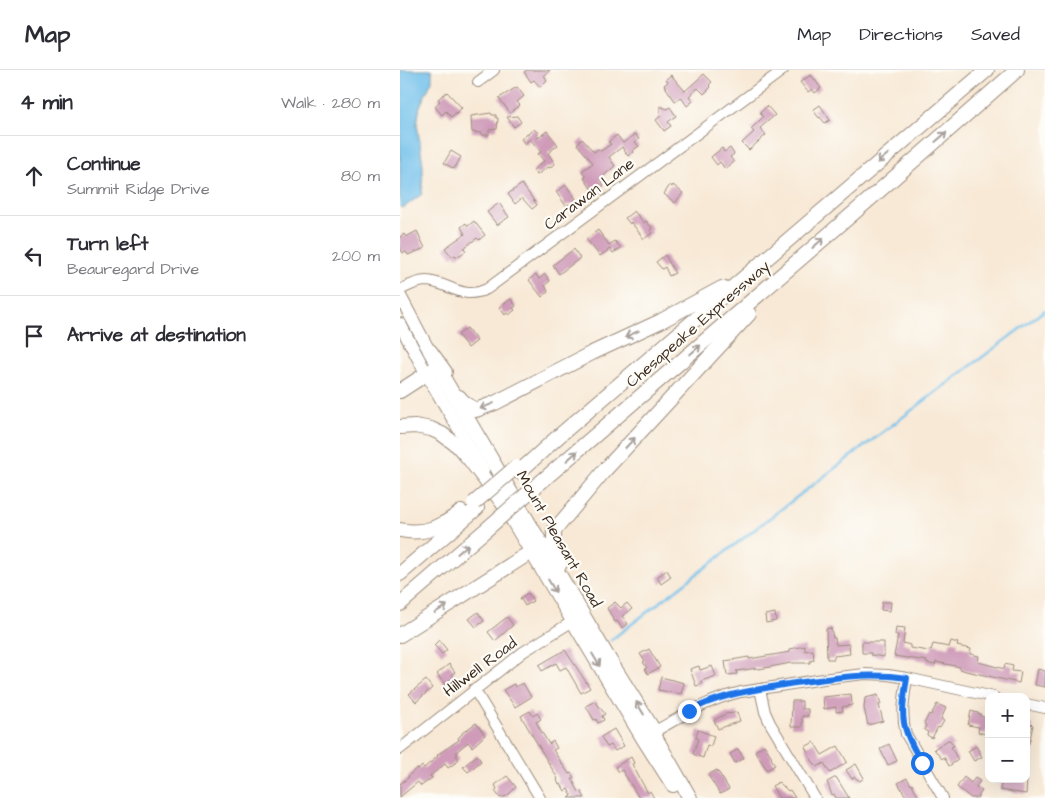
<!DOCTYPE html>
<html lang="en">
<head>
<meta charset="utf-8">
<style>
  :root { --surface:#fff; --page:#f7f7f7; --text:#2b2b33; --muted:#7c7c81; --line:#e1e1e2 }
  body { margin:0; font-family:"Architects Daughter",sans-serif; background:var(--page); color:var(--text) }
  .controls { position:absolute; right:15px; bottom:15px; display:grid; overflow:hidden; border-radius:10px; box-shadow:0 5px 20px #0002 }
  .controls button { width:45px; height:45px; display:grid; place-items:center; padding:0; border:0; border-bottom:1px solid var(--line); background:var(--surface); color:var(--text); font:25px sans-serif }
  .stop { position:absolute; width:15px; height:15px; margin:-11px; border:4px solid #1a73e8; border-radius:50%; background:#fff }
  .stop.end { background:#1a73e8; border-color:#fff; box-shadow:0 1px 5px #0008 }
  .list { margin:0; padding:0; list-style:none }
  h2 { display:flex; justify-content:space-between; align-items:center; height:65px; margin:0; padding:0 20px; font-size:21px }
  h2 small { font-size:16px; font-weight:400; color:var(--muted) }
  .list li { display:grid; grid-template-columns:32px 1fr auto; gap:15px; align-items:center; box-sizing:border-box; height:80px; padding:0 20px; border-top:1px solid var(--line) }
  .list b { display:block; font-size:19px; white-space:nowrap }
  .list p { margin:0; font-size:16px; white-space:nowrap; color:var(--muted) }
  .list em { font-size:16px; font-style:normal; color:var(--muted) }
  .icon { flex:none; width:28px; height:28px; fill:none; stroke:currentColor; stroke-width:2; stroke-linecap:round; stroke-linejoin:round }
  .map { position:relative; flex:none; width:645px; height:728px; overflow:hidden }
  header { display:flex; align-items:center; gap:30px; box-sizing:border-box; height:70px; padding:0 25px; background:var(--surface); border-bottom:1px solid var(--line) }
  header strong { font-size:24px }
  nav { display:flex; gap:28px; margin-inline-start:auto; font-size:18px }
  main { display:flex }
  aside { flex:1; background:var(--surface) }
  .map>svg:first-child { display:block }
  .water { fill:#70c0eb; stroke:#567584 }
  .lines { fill:none; stroke-linecap:round; stroke-linejoin:round }
  .stream { stroke:#70c0eb; stroke-width:2.5 }
  .building { fill:#cf9bb9 }
  .minor-casing { stroke:#9a8a7a; stroke-width:12 }
  .major-casing { stroke:#9a8a7a; stroke-width:14 }
  .highway-casing { stroke:#9a8a7a; stroke-width:16 }
  .minor { stroke:#fff; stroke-width:10 }
  .major { stroke:#fff; stroke-width:12 }
  .highway { stroke:#fff; stroke-width:14 }
  .highway-bridge-casing { stroke:#9a8a7a; stroke-width:16; stroke-linecap:butt }
  .highway-bridge { stroke:#fff; stroke-width:14 }
  .oneway { stroke:#a79f9a }
  .route { stroke:#1a73e8; stroke-width:6 }
  .labels { text-anchor:middle; dominant-baseline:central; stroke-width:4.5; stroke-linejoin:round; paint-order:stroke }
  .street-label { font-size:16px; fill:#3b2a1e; stroke:#fdfcf7 }
</style>
</head>
<body>
<header>
<strong>Map</strong>
<nav><a>Map</a><a>Directions</a><a>Saved</a></nav>
</header>
<main>
<aside>
<h2>4 min<small>Walk · 280 m</small></h2>
<ul class="list">
<li><svg class="icon" aria-label="ahead" viewBox="0 0 24 24"><path d="M12 20V5M6 11l6-6 6 6"/></svg><div><b>Continue</b><p>Summit Ridge Drive</p></div><em>80 m</em></li>
<li><svg class="icon" aria-label="left" viewBox="0 0 24 24"><path d="M17 20v-9H6M10 6l-5 5 5 5"/></svg><div><b>Turn left</b><p>Beauregard Drive</p></div><em>200 m</em></li>
<li><svg class="icon" aria-label="arrive" viewBox="0 0 24 24"><path d="M6 21V4h12l-3 4 3 4H6"/></svg><div><b>Arrive at destination</b></div></li>
</ul>
</aside>
<div class="map">
<svg width="645" height="728" viewBox="0 0 645 728">
  <rect width="100%" height="100%" fill="#fdfcf7"/>
  <filter id="ink" filterUnits="userSpaceOnUse"><feTurbulence type="fractalNoise" baseFrequency=".02" numOctaves="2"/><feDisplacementMap in="SourceGraphic" scale="10" xChannelSelector="R" yChannelSelector="G"/><feConvolveMatrix kernelMatrix="1 2 1 2 8 2 1 2 1" color-interpolation-filters="sRGB"/></filter>
  <filter id="wash" filterUnits="userSpaceOnUse"><feTurbulence type="fractalNoise" baseFrequency=".0096" numOctaves="4" result="noise"/><feDisplacementMap in="SourceGraphic" scale="20" xChannelSelector="R" yChannelSelector="G"/><feGaussianBlur stdDeviation="1.12" result="paint"/><feColorMatrix in="noise" values="0 0 0 0 0 0 0 0 0 0 0 0 0 0 0 0 0 1.4 0 .05"/><feComposite in="paint" operator="in"/></filter>
  <g filter="url(#wash)">
    <rect width="100%" height="100%" fill="#f8e9d6"/>
    <polygon class="water" points="0,0 32,0 32,11 20,36 17,54 23,95 22,124 3,138 0,137"/>
    <g class="lines">
      <polyline class="stream" points="211,570 414,414 645,240"/>
    </g>
    <g id="blocks">
      <g class="building">
        <polygon points="127,0 150,0 144,5 147,10 140,17 134,10 131,12 124,2"/>
        <polygon points="304,4 312,12 309,15 311,17 304,24 298,18 289,26 293,31 287,36 281,27 275,31 264,15 268,12 266,9 271,5 285,21"/>
        <polygon points="411,5 421,18 415,23 412,19 408,22 400,12"/>
        <polygon points="117,17 124,26 117,32 120,35 110,43 99,28"/>
        <polygon points="47,22 62,38 51,47 46,41 42,45 36,38 36,35 40,31 38,29"/>
        <polygon points="420,35 430,50 425,53 420,47 419,48 413,40"/>
        <polygon points="260,36 267,39 270,37 276,46 268,52 271,56 264,61 256,50 262,45 260,43"/>
        <polygon points="367,36 375,45 360,58 366,65 349,80 342,73 354,62 351,59 363,47 360,43"/>
        <polygon points="91,43 92,45 96,45 96,48 98,48 97,59 89,60 89,65 82,65 82,63 72,62 71,46"/>
        <polygon points="117,46 121,52 114,57 107,47"/>
        <polygon points="134,59 138,63 136,65 138,68 147,61 158,75 148,83 155,94 149,98 148,97 137,105 133,100 144,91 138,84 141,82 130,69 125,74 121,69"/>
        <polygon points="235,64 239,69 235,72 239,76 232,81 233,82 228,86 222,77 209,87 215,96 200,109 204,115 202,117 202,122 196,126 184,108 186,107 182,101 193,93 177,74 182,69 194,82 198,79 201,81 211,74 208,72 217,65 223,73"/>
        <polygon points="322,78 324,82 330,78 334,84 330,87 334,92 325,99 320,92 317,95 311,87"/>
        <polygon points="51,81 61,87 54,99 44,93"/>
        <polygon points="122,114 137,135 132,139 122,128 115,134 108,124"/>
        <polygon points="166,115 176,129 174,130 176,132 170,136 169,134 166,136 156,122"/>
        <polygon points="270,115 272,117 273,115 283,123 275,133 264,124"/>
        <polygon points="99,133 109,147 97,155 87,142"/>
        <polygon points="234,141 244,153 246,151 252,158 250,160 252,163 244,169 231,152 230,154 225,148"/>
        <polygon points="74,151 85,165 79,170 77,168 64,178 66,181 57,187 55,185 52,187 45,178 65,164 61,157 66,153 68,156"/>
        <polygon points="198,160 209,175 215,171 221,178 213,183 210,179 200,186 186,169"/>
        <polygon points="17,161 25,178 8,185 6,182 3,183 0,178 0,167 4,164 6,167"/>
        <polygon points="174,179 180,188 159,204 153,195"/>
        <polygon points="265,185 275,203 269,206 265,197 262,199 256,192"/>
        <polygon points="136,204 139,209 145,204 150,211 145,215 148,222 142,227 129,210"/>
        <polygon points="111,229 116,236 113,238 115,240 109,245 107,243 105,245 99,237"/>
        <polygon points="67,258 77,271 68,278 58,265"/>
        <polygon points="267,500 271,507 261,514 257,507"/>
        <polygon points="128,523 133,531 125,536 120,528"/>
        <polygon points="215,532 221,538 227,533 232,539 222,546 228,554 222,558 217,551 215,552 207,538"/>
        <polygon points="482,532 491,532 490,541 481,540"/>
        <polygon points="78,542 84,551 76,557 69,549"/>
        <polygon points="375,543 376,551 366,553 365,545"/>
        <polygon points="107,547 113,555 95,571 88,562"/>
        <polygon points="496,557 505,558 503,573 510,575 510,578 529,581 529,580 531,580 533,574 549,577 551,571 558,573 557,576 571,579 570,584 579,586 578,592 601,598 604,599 605,594 613,596 612,601 621,602 619,613 566,601 560,599 560,597 536,592 535,595 526,593 527,591 494,586 498,565 495,565"/>
        <polygon points="431,558 433,568 435,568 436,575 449,574 450,584 434,586 434,589 427,589 426,559"/>
        <polygon points="39,570 47,580 42,584 34,575"/>
        <polygon points="462,572 484,572 484,587 471,585 471,583 462,583"/>
        <polygon points="405,576 405,581 413,580 414,590 410,591 410,593 391,593 359,599 358,598 336,601 337,604 327,605 325,591 349,587 349,589 390,582 390,579"/>
        <polygon points="249,579 260,597 248,604 245,599 247,598 243,592 245,591 240,584"/>
        <polygon points="165,580 190,618 181,623 166,597 160,600 156,593 142,601 139,595"/>
        <polygon points="49,594 55,602 52,604 54,607 45,615 37,604"/>
        <polygon points="299,596 300,600 312,596 316,606 301,611 302,614 296,616 290,599"/>
        <polygon points="638,599 645,601 645,617 635,615"/>
        <polygon points="261,607 284,613 281,624 258,620"/>
        <polygon points="26,610 32,618 16,632 9,624"/>
        <polygon points="123,613 131,627 115,637 103,620 114,614 115,617"/>
        <polygon points="451,624 452,635 442,637 443,641 436,642 436,637 424,639 423,627"/>
        <polygon points="478,625 481,634 479,635 483,651 468,655 464,638 465,628"/>
        <polygon points="195,631 205,644 202,646 204,650 198,653 196,649 194,650 186,636"/>
        <polygon points="392,631 402,631 402,639 408,639 408,646 402,646 402,657 391,657"/>
        <polygon points="537,634 546,638 541,649 544,651 540,658 538,657 532,668 527,665 528,662 524,660 526,655 524,654 529,644 531,645"/>
        <polygon points="130,641 133,646 137,643 141,649 136,652 141,661 149,674 153,671 157,678 153,680 169,704 171,703 174,708 172,709 179,722 181,721 185,728 169,728 172,726 168,719 165,721 161,714 159,715 157,710 158,709 121,646"/>
        <polygon points="571,641 581,644 580,646 589,648 589,659 587,659 586,664 578,662 579,657 568,655"/>
        <polygon points="337,642 340,651 318,659 314,650 328,643 329,644"/>
        <polygon points="76,653 85,665 79,671 72,677 68,672 56,682 58,684 56,685 58,688 58,691 48,698 45,694 30,706 32,708 21,716 18,712 0,727 0,714 9,707 8,706 17,698 18,700 22,696 24,698 38,686 37,685 59,670 58,668 62,664 62,663"/>
        <polygon points="626,653 633,655 629,674 626,674"/>
        <polygon points="214,659 224,676 215,681 211,675 207,677 201,667"/>
        <polygon points="298,660 314,666 311,676 307,675 303,688 293,684 298,669 296,668"/>
        <polygon points="548,670 550,670 554,676 551,677 558,690 549,696 544,687 542,689 534,679"/>
        <polygon points="414,672 422,685 438,676 447,692 430,703 424,693 417,697 408,685 409,684 405,677"/>
        <polygon points="489,674 497,691 488,695 480,679"/>
        <polygon points="364,675 372,687 371,688 375,695 367,700 355,681"/>
        <polygon points="576,676 582,687 574,691 568,681"/>
        <polygon points="338,679 344,688 335,693 330,684"/>
        <polygon points="77,685 81,691 80,692 68,702 63,697"/>
        <polygon points="231,687 234,693 232,694 240,709 248,723 250,721 254,728 239,728 222,700 218,702 215,697"/>
        <polygon points="456,694 464,708 460,711 454,707 452,709 446,700"/>
        <polygon points="317,700 329,719 320,724 308,705"/>
        <polygon points="107,706 116,717 107,726 100,728 95,721 97,719 95,715"/>
        <polygon points="436,707 449,728 436,728 434,724 432,725 427,712"/>
        <polygon points="564,707 571,713 575,708 580,711 576,717 582,721 577,728 571,728 557,717"/>
        <polygon points="507,708 511,715 512,714 519,728 507,728 498,713"/>
        <polygon points="602,709 616,711 616,709 627,709 626,724 600,720"/>
        <polygon points="379,712 388,721 390,720 395,728 379,728 372,716"/>
      </g>
    </g>
  </g>
  <g filter="url(#ink)">
    <use href="#blocks" fill-opacity="0" stroke="#9a8a7a" stroke-width="1"/>
    <g class="lines">
      <g class="minor-casing">
        <g id="minor">
          <polyline points="78,12 94,0"/>
          <path d="M 0,220 C 8,216 17,211 26,211 C 50,212 60,231 87,219 L 383,0"/>
          <path d="M 507,608 C 504,628 501,645 506,664 L 543,728"/>
          <polyline points="74,619 140,728"/>
          <polyline points="360,619 365,642 370,653 415,728"/>
          <polyline points="626,634 645,638"/>
          <path d="M 250,664 C 281,647 306,630 341,622 L 430,608 L 465,604 L 488,605 L 507,608 L 594,627"/>
          <polyline points="0,679 123,582 178,548"/>
        </g>
      </g>
      <g class="major-casing">
        <g id="major">
          <polyline points="0,226 34,290"/>
          <polyline points="0,254 26,303 83,400"/>
        </g>
      </g>
      <g class="highway-casing">
        <g id="highway">
          <polyline points="30,281 45,302"/>
          <polyline points="0,321 37,297 210,591 254,661 255,667 290,728"/>
          <polyline points="59,327 65,334 76,340 95,333 192,283 261,251 322,218"/>
          <polyline points="0,357 15,356 31,359 42,364 58,376 70,390 102,432 243,668 273,715"/>
          <polyline points="119,402 160,365 587,0"/>
          <polyline points="135,417 471,128 617,0"/>
          <path d="M 0,460 C 25,465 41,457 61,442"/>
          <polyline points="160,494 154,475 154,461 204,401 349,244"/>
          <polyline points="0,504 77,438"/>
          <polyline points="0,534 88,458"/>
          <polyline points="0,565 131,482 136,474"/>
        </g>
      </g>
      <use href="#minor" class="minor"/>
      <use href="#major" class="major"/>
      <use href="#highway" class="highway"/>
      <g class="highway-bridge-casing">
        <g id="highway-bridge">
          <polyline points="74,433 116,397"/>
          <polyline points="88,458 135,417"/>
        </g>
      </g>
      <use href="#highway-bridge" class="highway-bridge"/>
    </g>
    <defs><path id="oneway-shaft" d="M-6 0H5M1.5-3L5.5 0L1.5 3" fill="none" stroke-width="1.6" stroke-linecap="round" stroke-linejoin="round" transform="scale(1.25)"/></defs>
    <g class="oneway">
      <use href="#oneway-shaft" transform="translate(541 67) rotate(-41)"/>
      <use href="#oneway-shaft" transform="translate(483 88) rotate(140)"/>
      <use href="#oneway-shaft" transform="translate(418 173) rotate(-41)"/>
      <use href="#oneway-shaft" transform="translate(232 264) rotate(155)"/>
      <use href="#oneway-shaft" transform="translate(295 280) rotate(-41)"/>
      <use href="#oneway-shaft" transform="translate(87 336) rotate(158)"/>
      <use href="#oneway-shaft" transform="translate(230 373) rotate(-47)"/>
      <use href="#oneway-shaft" transform="translate(172 386) rotate(-41)"/>
      <use href="#oneway-shaft" transform="translate(63 479) rotate(-41)"/>
      <use href="#oneway-shaft" transform="translate(152 516) rotate(59)"/>
      <use href="#oneway-shaft" transform="translate(41 539) rotate(-32)"/>
      <use href="#oneway-shaft" transform="translate(196 590) rotate(59)"/>
      <use href="#oneway-shaft" transform="translate(240 638) rotate(-121)"/>
    </g>
  </g>
  <g class="lines" filter="url(#ink)">
    <path class="route" d="M 289,641 C 325,623 350,621 389,614 C 429,608 467,602 507,608 C 500,650 501,657 522,693"/>
  </g>
  <g class="labels">
    <g class="street-label">
      <text transform="translate(189 124) rotate(-37)">Carawan Lane</text>
      <text transform="translate(298 254) rotate(-41)">Chesapeake Expressway</text>
      <text transform="translate(159 469) rotate(60)">Mount Pleasant Road</text>
      <text transform="translate(80 597) rotate(-37)">Hillwell Road</text>
    </g>
  </g>
</svg>
<div class="controls">
<button>+</button>
<button>−</button>
</div>
<div class="stop" style="left:522px;top:693px"></div>
<div class="stop end" style="left:289px;top:641px"></div>
</div>
</main>
</body>
</html>
